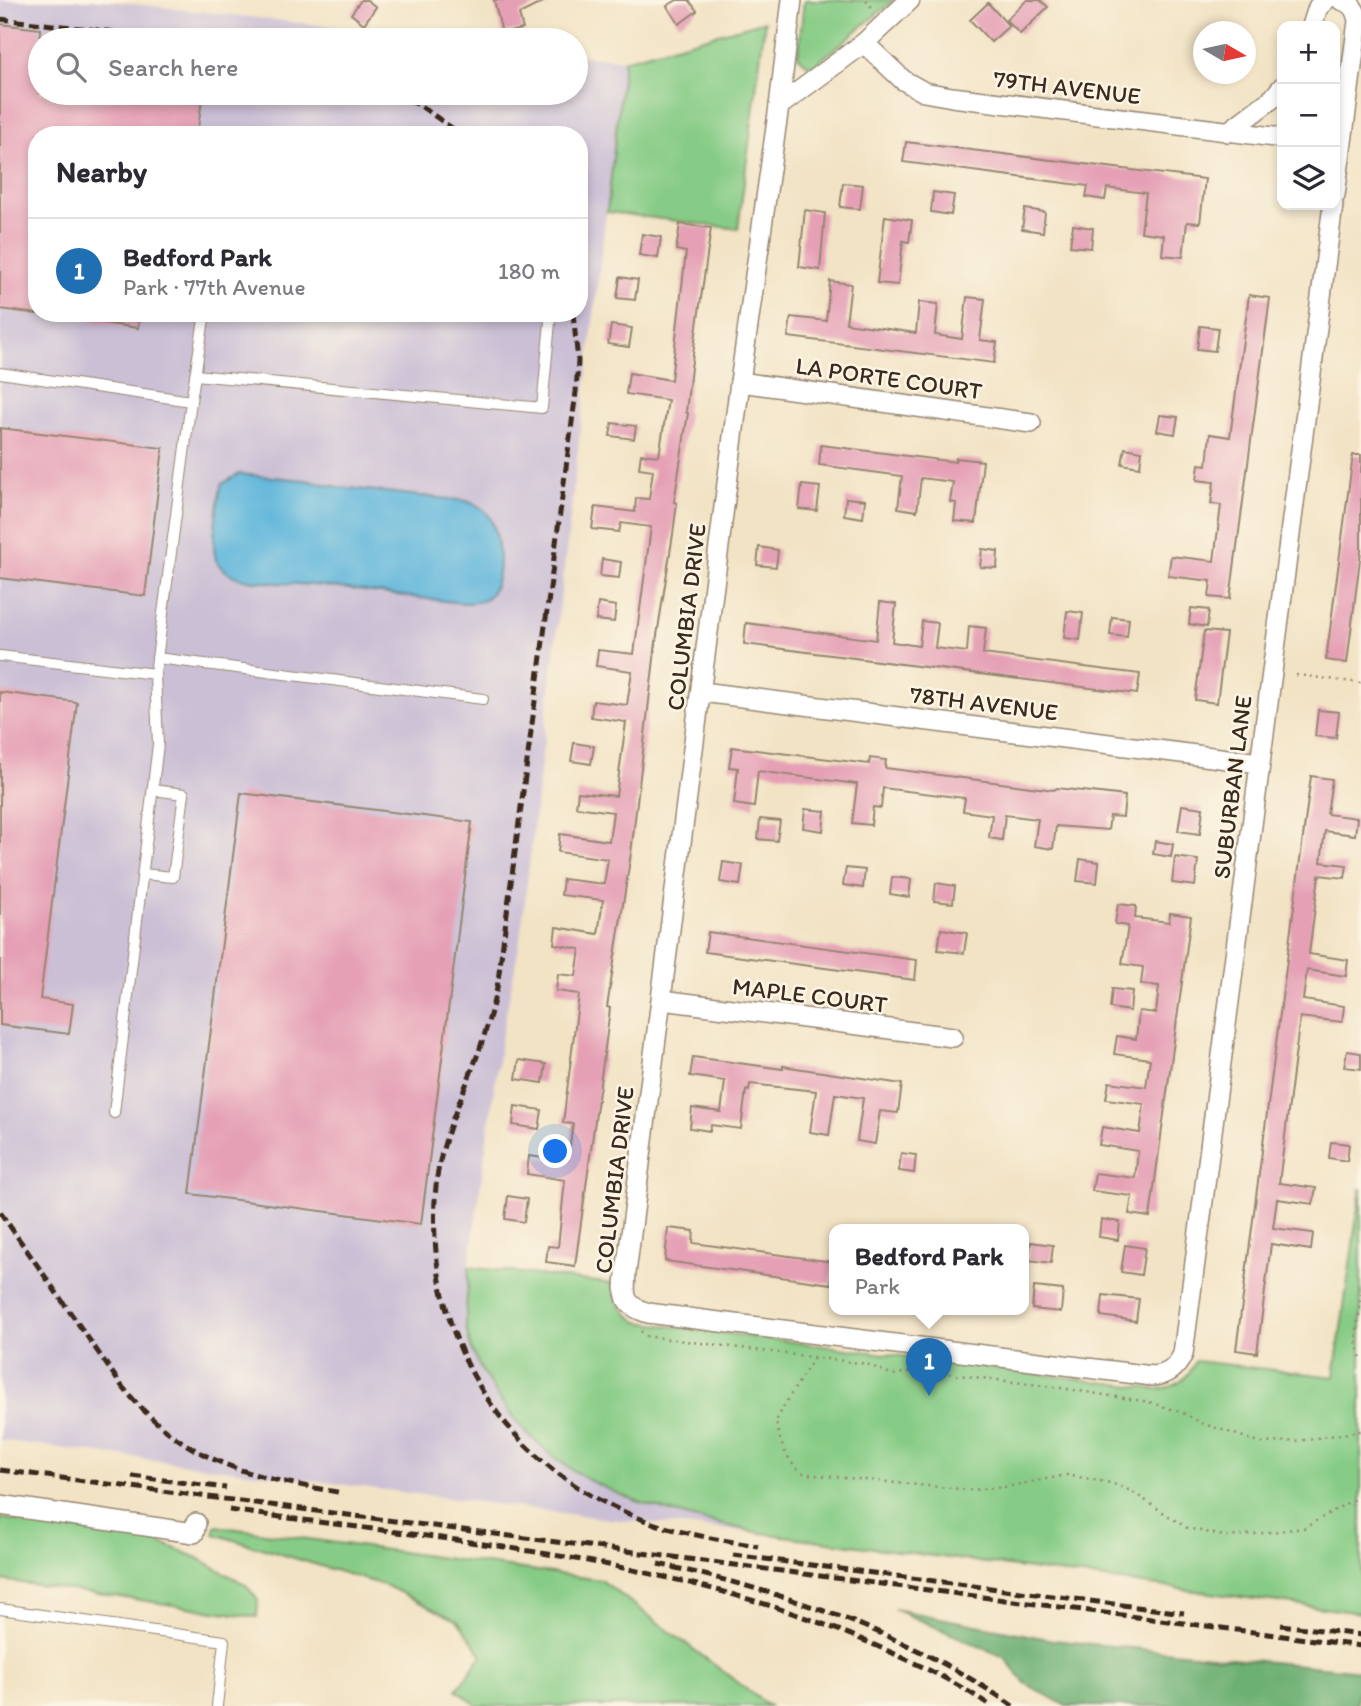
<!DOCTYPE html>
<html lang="en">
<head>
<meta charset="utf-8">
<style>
  :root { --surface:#fff; --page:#f2f2f3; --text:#2b2b33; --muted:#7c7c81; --line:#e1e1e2; --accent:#1f6fb2 }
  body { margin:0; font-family:Itim,sans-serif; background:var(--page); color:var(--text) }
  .controls { position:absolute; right:21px; top:21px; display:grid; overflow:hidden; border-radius:14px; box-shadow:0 4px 10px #0003 }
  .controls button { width:63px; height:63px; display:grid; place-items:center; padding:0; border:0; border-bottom:2px solid var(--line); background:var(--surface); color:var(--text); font:35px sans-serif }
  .compass { position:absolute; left:1193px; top:21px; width:63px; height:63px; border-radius:50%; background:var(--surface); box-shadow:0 4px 10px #0003; rotate:99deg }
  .you { position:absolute; left:556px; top:1152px; width:24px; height:24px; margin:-18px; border:5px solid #fff; border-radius:50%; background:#1a73e8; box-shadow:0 0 0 10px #1a73e833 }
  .badge { display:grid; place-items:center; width:46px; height:46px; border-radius:50%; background:var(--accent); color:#fff; font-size:23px; font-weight:700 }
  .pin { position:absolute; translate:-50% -58px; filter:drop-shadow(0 2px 4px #0008) }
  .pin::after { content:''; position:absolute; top:37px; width:24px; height:21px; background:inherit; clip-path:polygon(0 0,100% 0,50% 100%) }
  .popup { position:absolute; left:829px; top:1224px; width:200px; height:91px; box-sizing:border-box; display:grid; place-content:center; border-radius:14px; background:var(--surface); filter:drop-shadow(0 2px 5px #0005); font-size:23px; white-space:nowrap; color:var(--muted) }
  .popup b { font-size:26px; color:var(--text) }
  .popup::after { content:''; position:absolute; left:50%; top:100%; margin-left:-14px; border:14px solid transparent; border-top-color:var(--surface) }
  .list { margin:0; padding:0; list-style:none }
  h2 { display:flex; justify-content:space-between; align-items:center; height:91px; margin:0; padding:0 28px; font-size:30px }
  h2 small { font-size:23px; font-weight:400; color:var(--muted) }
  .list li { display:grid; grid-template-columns:46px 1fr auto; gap:21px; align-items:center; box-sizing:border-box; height:105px; padding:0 28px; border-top:2px solid var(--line) }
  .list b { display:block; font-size:26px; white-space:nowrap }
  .list p { margin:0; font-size:23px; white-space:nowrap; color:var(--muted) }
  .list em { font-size:23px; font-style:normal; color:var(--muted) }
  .icon { flex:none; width:38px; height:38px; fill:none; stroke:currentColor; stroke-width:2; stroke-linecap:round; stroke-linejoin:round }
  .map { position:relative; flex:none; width:1361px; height:1706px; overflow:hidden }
  .search { position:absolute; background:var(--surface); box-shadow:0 4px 10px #0003; left:28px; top:28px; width:560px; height:77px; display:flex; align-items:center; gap:18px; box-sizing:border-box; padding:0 24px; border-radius:38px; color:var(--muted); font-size:26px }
  .panel { position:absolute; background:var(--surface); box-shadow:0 4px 10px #0003; left:28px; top:126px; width:560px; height:196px; border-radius:28px }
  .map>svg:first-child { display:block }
  .industrial { fill:#cbbfd5; fill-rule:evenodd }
  .green { fill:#87cc86; stroke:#617b52; stroke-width:2 }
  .forest { fill:#6db073; stroke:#546d48; stroke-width:2 }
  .water { fill:#5eb6db; stroke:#4c707c; stroke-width:2 }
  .building { fill:#e5a0b6 }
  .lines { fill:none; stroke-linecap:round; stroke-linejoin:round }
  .service-casing { stroke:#968672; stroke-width:12 }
  .minor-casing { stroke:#968672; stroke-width:22 }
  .path { stroke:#968672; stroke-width:2.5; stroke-dasharray:2 5; stroke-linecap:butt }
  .service { stroke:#fff; stroke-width:10 }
  .minor { stroke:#fff; stroke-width:19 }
  .rail { stroke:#3b2a1e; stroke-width:5; stroke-dasharray:10 5; stroke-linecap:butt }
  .labels { text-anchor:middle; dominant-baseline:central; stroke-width:5; stroke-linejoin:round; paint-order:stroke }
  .street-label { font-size:24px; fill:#3b2a1e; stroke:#fcf5e5 }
</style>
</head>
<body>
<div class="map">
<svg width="1361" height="1706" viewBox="0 0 1361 1706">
  <rect width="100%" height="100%" fill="#fcf5e5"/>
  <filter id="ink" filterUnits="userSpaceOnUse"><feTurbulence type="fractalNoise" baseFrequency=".0143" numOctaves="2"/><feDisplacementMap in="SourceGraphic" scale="14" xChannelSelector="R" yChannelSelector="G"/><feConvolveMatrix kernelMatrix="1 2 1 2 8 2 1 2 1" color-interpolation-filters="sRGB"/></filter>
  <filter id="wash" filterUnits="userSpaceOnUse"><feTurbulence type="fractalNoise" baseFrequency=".00686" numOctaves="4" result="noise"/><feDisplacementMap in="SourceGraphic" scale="28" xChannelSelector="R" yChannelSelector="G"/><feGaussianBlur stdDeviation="1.57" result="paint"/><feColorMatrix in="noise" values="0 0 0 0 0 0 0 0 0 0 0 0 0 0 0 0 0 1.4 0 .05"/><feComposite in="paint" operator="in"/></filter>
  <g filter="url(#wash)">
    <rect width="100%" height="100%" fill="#f2e3c5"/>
    <path class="industrial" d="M 0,0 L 100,0 L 449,40 L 40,40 L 40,93 L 576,93 L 576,55 L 624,60 L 520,941 L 501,1040 L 469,1267 L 467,1333 L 668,1512 L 761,1533 L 609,1519 L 0,1440 ZM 37,135 L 579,135 L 579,313 L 37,313 Z"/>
    <g class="green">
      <polygon points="804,0 894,0 814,66 808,65 798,57"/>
      <polygon points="765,21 738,229 607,212 624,60"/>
      <path d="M 1361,1188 L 1361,1613 L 761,1533 C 656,1511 557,1490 496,1393 C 484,1374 472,1358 468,1336 C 463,1315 469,1288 469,1267 L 614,1284 C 613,1303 624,1312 638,1322 L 1156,1389 C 1176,1389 1187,1379 1196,1361 L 1334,1377 Z"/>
      <polygon points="0,1518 152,1539 198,1558 246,1585 258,1600 257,1617 0,1580"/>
      <polygon points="216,1526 601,1580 769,1706 478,1706 457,1690 482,1655 458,1621 387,1586 214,1534"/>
    </g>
    <polygon class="forest" points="894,1609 1053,1640 1361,1671 1361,1691 1358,1692 1356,1706 1066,1706 1025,1683 1004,1657"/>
    <path class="water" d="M 239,474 L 305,480 L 339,487 L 467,501 C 473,504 482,507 486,512 C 501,529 506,587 484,600 C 479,603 470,603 463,603 C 413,598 363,590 313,585 C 291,583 266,584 244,579 C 234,577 223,571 217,562 C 210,549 218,498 222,484 Z"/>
    <g id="blocks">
      <g class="building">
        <polygon points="361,0 367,0 376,7 364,24 351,14"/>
        <polygon points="494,0 547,0 519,14 523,29 502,33"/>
        <polygon points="677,0 689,0 697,11 679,24 667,6"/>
        <polygon points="1027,0 1040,0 1048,7 1020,34 1006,20"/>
        <polygon points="988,3 1009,26 991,42 970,20"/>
        <polygon points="0,24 40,29 40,93 203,93 197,135 37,135 37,314 0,309"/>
        <polygon points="906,142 1205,179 1200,223 1187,222 1183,257 1162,255 1164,235 1141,232 1146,193 1107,188 1105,200 1086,197 1088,186 903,162"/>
        <polygon points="843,183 863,185 860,209 840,207"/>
        <polygon points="933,192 954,195 951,215 931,212"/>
        <polygon points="1025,209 1045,212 1043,232 1022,229"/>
        <polygon points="805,210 825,213 820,270 799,267"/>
        <polygon points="885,216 912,220 909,242 903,241 898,285 877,283"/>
        <polygon points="680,224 711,228 691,368 686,412 688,413 674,502 677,503 673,534 656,642 631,853 607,1007 610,1008 607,1033 575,1266 546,1262 548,1246 558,1247 565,1180 527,1174 529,1156 555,1160 556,1157 568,1159 573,1124 563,1123 579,994 556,991 558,974 576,976 580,949 554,944 556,927 598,934 603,900 561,895 563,879 604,884 608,859 558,852 560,834 609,841 613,812 576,807 578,792 616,796 626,722 591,717 593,701 627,705 632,671 596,666 598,650 634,654 651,527 621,523 619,532 592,529 595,507 635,512 636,498 649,499 653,470 639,468 641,454 659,456 668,400 626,394 629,373 671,380 686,252 676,250"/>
        <polygon points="1073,225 1093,228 1091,248 1070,246"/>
        <polygon points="642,234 661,237 658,258 639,255"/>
        <polygon points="620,277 638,280 635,300 617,298"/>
        <polygon points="830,281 851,284 846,323 916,333 919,302 938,304 935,335 962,339 967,297 985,299 980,340 997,342 994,363 788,337 791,317 826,321"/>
        <polygon points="1249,295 1270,298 1230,599 1209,597 1211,581 1168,576 1171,556 1214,561 1221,505 1211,504 1214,482 1197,480 1199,464 1207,465 1210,434 1230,437"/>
        <polygon points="89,313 140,313 138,328 89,321"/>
        <polygon points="611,325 632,328 629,347 608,344"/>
        <polygon points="1200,326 1218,328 1215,351 1197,349"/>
        <polygon points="1160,415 1178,417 1175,434 1157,431"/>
        <polygon points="612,423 636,426 634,439 610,436"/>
        <polygon points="0,428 163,448 145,596 0,578"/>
        <polygon points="821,445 955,462 956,458 983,461 976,523 954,521 956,503 950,502 953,482 921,478 917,511 898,508 902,476 819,465"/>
        <polygon points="1125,448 1142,451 1140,467 1122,464"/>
        <polygon points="1353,455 1361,455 1361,551 1347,663 1326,660"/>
        <polygon points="802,485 820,487 817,511 799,509"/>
        <polygon points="846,498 865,500 863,518 844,515"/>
        <polygon points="759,547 778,550 776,567 757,565"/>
        <polygon points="982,549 998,551 997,568 980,567"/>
        <polygon points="602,559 621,562 619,578 600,576"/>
        <polygon points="880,602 896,604 892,642 919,646 922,621 938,623 935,648 967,652 969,626 986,628 983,654 1140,674 1137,694 744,644 746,623 876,640"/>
        <polygon points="598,603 616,606 614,622 596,620"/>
        <polygon points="1191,608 1209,610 1207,627 1189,624"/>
        <polygon points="1067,611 1083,613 1080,640 1064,638"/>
        <polygon points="1112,617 1129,619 1127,637 1110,635"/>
        <polygon points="1204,631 1226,633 1217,703 1195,700"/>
        <polygon points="0,692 77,702 40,999 73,1004 69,1034 0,1025"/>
        <polygon points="1318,710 1339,712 1336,738 1315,736"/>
        <polygon points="574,743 594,746 591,764 571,761"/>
        <polygon points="732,747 869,764 870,758 886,760 885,768 1054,790 1057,788 1125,796 1123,817 1110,816 1108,830 1056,826 1053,849 1034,846 1038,819 1005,815 1002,840 989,838 992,815 963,811 965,798 883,788 881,808 873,807 871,825 852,823 857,784 758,771 754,807 734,804 738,768 729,767"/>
        <polygon points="1311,776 1332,779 1327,814 1357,818 1355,835 1325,831 1321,862 1347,865 1345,878 1319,875 1309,954 1348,960 1346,976 1307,970 1303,1000 1344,1006 1342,1022 1300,1017 1279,1183 1316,1188 1313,1204 1277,1199 1273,1228 1313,1233 1311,1250 1271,1244 1257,1353 1236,1350"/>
        <polygon points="241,793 472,822 421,1224 190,1194"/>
        <polygon points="1182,805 1203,808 1200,834 1178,831"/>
        <polygon points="805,809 825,811 823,831 803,828"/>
        <polygon points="760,819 780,821 777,841 758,839"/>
        <polygon points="1155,841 1173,844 1171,857 1153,854"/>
        <polygon points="1175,857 1198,860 1195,886 1172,883"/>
        <polygon points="1080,859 1099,862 1097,883 1077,881"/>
        <polygon points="723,862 743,865 740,885 720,882"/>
        <polygon points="846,868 865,870 863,888 843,885"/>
        <polygon points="892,877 911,879 909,897 890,894"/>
        <polygon points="936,883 955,886 953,903 934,901"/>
        <polygon points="1118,904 1136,906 1135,918 1169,922 1170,913 1191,916 1150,1217 1129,1214 1132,1196 1092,1191 1095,1173 1135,1178 1138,1151 1099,1145 1102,1127 1140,1133 1144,1104 1106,1099 1109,1082 1146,1087 1150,1059 1114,1054 1117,1036 1136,1039 1139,1011 1156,1013 1159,986 1141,984 1143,967 1122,964 1128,926 1115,924"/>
        <polygon points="941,929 967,933 964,953 938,950"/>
        <polygon points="708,932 917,960 915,980 705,952"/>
        <polygon points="1112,989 1132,991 1130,1011 1110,1008"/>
        <polygon points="1347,1051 1361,1053 1361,1069 1344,1067"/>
        <polygon points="693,1057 783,1069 783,1066 809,1070 902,1084 898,1113 880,1111 875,1144 857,1141 863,1098 835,1094 829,1135 810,1132 816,1091 750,1084 749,1091 746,1090 741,1129 711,1125 710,1131 690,1128 692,1108 721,1112 725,1081 690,1076"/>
        <polygon points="519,1060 546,1064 543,1083 516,1079"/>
        <polygon points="515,1106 542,1110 539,1129 513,1125"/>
        <polygon points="1331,1142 1349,1144 1347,1161 1329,1158"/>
        <polygon points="901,1153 916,1155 914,1173 899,1171"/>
        <polygon points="508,1196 527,1199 524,1222 505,1219"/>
        <polygon points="1101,1219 1120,1222 1118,1240 1099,1237"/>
        <polygon points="668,1228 694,1231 693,1243 834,1262 831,1284 665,1261"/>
        <polygon points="1031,1242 1053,1245 1051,1263 1028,1260"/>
        <polygon points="1125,1245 1145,1248 1141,1275 1121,1272"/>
        <polygon points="1034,1287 1063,1290 1061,1312 1032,1309"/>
        <polygon points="1103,1295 1139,1299 1136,1321 1101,1316"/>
      </g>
    </g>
  </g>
  <g filter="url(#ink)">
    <use href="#blocks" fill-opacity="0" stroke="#968672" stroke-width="2"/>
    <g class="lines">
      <g class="service-casing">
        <g id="service">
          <polyline points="0,373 191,401"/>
          <polyline points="195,375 542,408 550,322 547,313"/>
          <polyline points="0,656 155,674 191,401 205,313"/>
          <polyline points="157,658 483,699"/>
          <polyline points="143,874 173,877 184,794 153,790"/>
          <polyline points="114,1113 158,744 155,674"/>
          <polyline points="0,1609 224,1641 217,1706"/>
        </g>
      </g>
      <g class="minor-casing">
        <g id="minor">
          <path d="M 910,0 L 864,43 L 779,106 L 740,382 L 626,1273 C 624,1297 623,1305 648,1313 L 1152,1376 C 1168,1375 1176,1369 1183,1354 L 1333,205"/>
          <polyline points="1312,26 1318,7 1326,0"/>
          <polyline points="864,43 903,80 924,92 952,97 1282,138"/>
          <polyline points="779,106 792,0"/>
          <polyline points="1228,132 1273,98 1282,87"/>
          <path d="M 1335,195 L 1358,21 C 1356,10 1352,3 1341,0"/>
          <polyline points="740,382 1031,423"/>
          <polyline points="702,692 1259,763"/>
          <polyline points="662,1000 953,1037"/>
          <polyline points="0,1505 194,1533 196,1523"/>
        </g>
      </g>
      <g class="path">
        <polyline points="866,0 874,10"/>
        <polyline points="1296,675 1361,683"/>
        <polyline points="1361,1293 1356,1340 1361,1359"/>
        <polyline points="641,1331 645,1336 867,1364 893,1375 919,1370 1054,1387 1149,1402 1183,1413 1204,1424 1262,1443 1298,1441 1361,1431"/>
        <path d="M 814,1358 L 788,1399 L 776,1421 C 778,1438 788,1468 806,1474 L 970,1490 L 1005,1487 L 1067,1475 L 1111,1483 L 1131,1491 L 1187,1528 L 1229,1537 L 1304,1528 L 1361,1495"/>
      </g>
      <use href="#service" class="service"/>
      <use href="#minor" class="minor"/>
      <g class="rail">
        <polyline points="0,19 186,40"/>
        <polyline points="395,93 419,105 462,135"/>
        <path d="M 573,313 L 578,361 L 576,392 L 497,988 C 491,1012 485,1036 476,1059 C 461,1100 440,1142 436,1186 C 423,1329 495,1458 629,1514 C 670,1532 714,1539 758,1546"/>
        <path d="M 0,1212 L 121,1385 C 184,1463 249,1477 343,1493"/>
        <polyline points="0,1470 1361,1646"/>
        <polyline points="132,1476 226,1488"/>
        <path d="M 229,1510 C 448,1541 675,1556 879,1647 C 918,1664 956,1682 991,1706"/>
        <polyline points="733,1555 1184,1613"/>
        <path d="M 658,1564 C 782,1591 908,1633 1013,1706"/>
        <polyline points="1281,1625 1361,1635"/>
      </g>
    </g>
  </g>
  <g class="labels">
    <g class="street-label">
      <text transform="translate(1067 87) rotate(7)">79TH AVENUE</text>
      <text transform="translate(889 378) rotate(8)">LA PORTE COURT</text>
      <text transform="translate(686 617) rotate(-83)">COLUMBIA DRIVE</text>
      <text transform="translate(984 703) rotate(7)">78TH AVENUE</text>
      <text transform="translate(1232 787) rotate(-83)">SUBURBAN LANE</text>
      <text transform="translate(810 995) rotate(7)">MAPLE COURT</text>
      <text transform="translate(614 1180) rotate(-83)">COLUMBIA DRIVE</text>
    </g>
  </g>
</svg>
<div class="controls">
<button>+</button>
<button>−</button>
<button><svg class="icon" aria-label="layers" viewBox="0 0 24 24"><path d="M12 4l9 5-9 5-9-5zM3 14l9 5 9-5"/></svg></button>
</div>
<svg class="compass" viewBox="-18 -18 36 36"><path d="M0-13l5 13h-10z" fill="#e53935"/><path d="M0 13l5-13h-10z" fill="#7c7c81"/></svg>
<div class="you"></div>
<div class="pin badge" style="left:929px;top:1396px">1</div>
<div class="popup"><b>Bedford Park</b>Park</div>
<div class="search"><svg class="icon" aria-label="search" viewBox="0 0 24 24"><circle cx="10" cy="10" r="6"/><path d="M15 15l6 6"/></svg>Search here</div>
<section class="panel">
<h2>Nearby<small></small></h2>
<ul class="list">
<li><span class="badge">1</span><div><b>Bedford Park</b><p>Park · 77th Avenue</p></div><em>180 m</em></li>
</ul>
</section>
</div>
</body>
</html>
